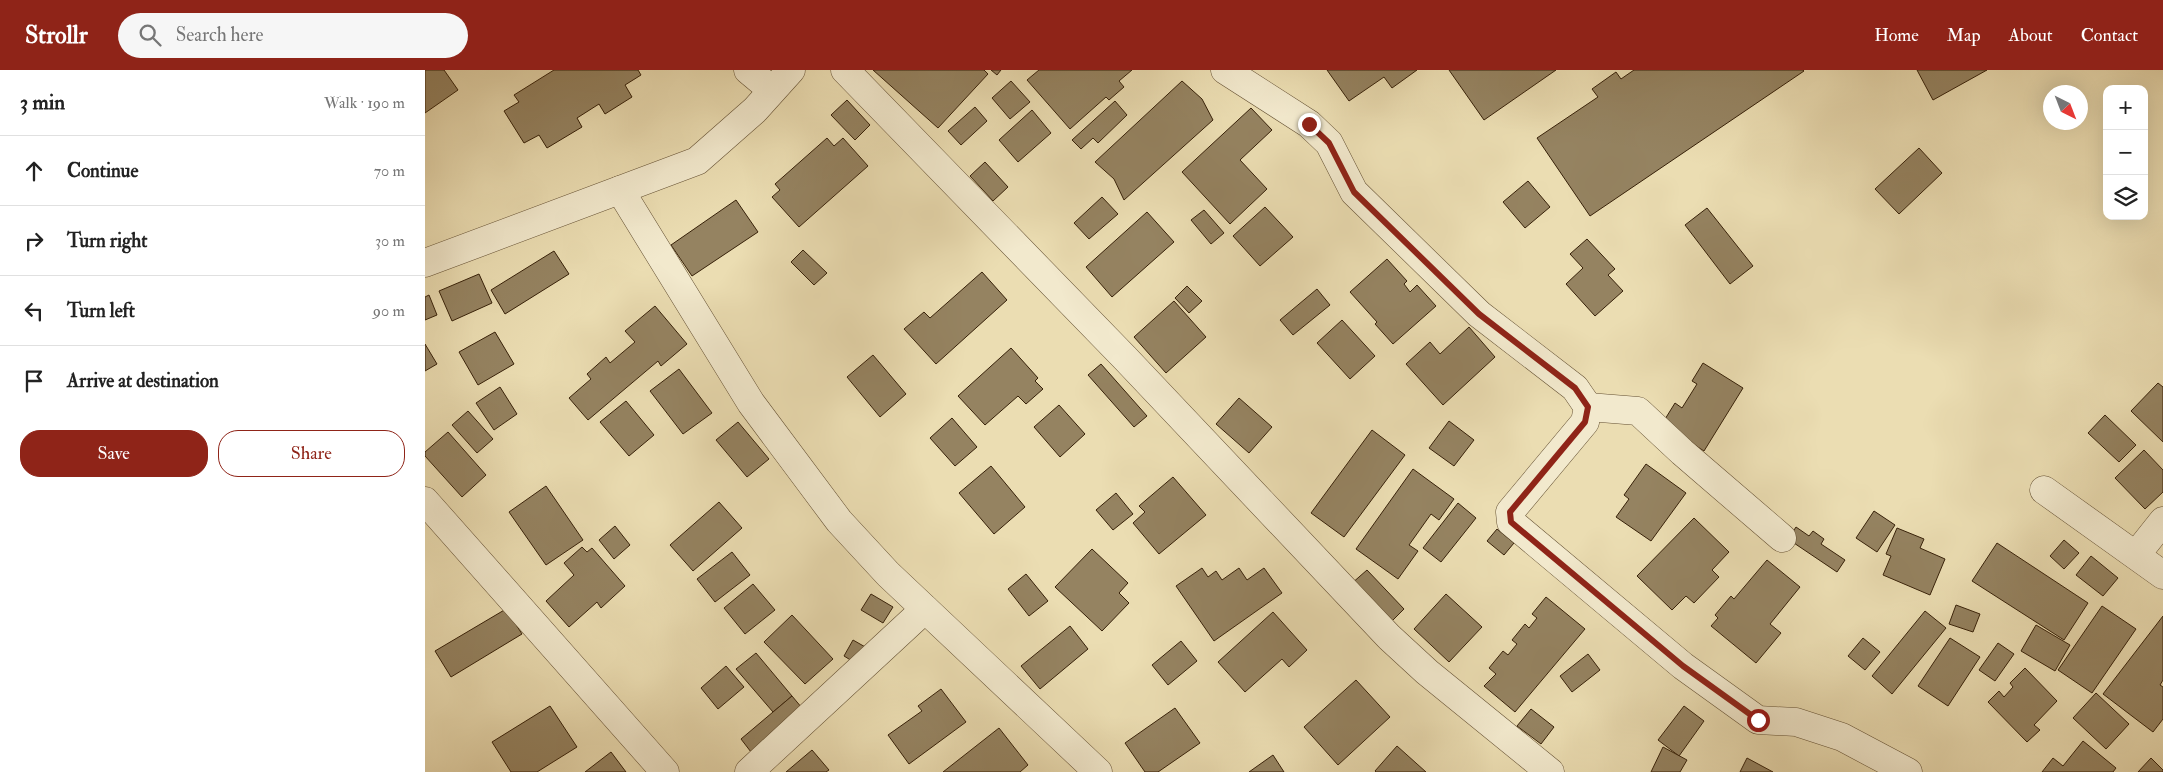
<!DOCTYPE html>
<html lang="en">
<head>
<meta charset="utf-8">
<style>
  :root { --surface:#fff; --page:#f6f6f6; --text:#222; --muted:#767676; --line:#e0e0e0; --accent:#8f2418 }
  body { margin:0; font-family:"IM FELL Double Pica",serif; background:var(--page); color:var(--text) }
  .controls { position:absolute; right:15px; top:15px; display:grid; overflow:hidden; border-radius:10px; box-shadow:0 5px 20px #0002 }
  .controls button { width:45px; height:45px; display:grid; place-items:center; padding:0; border:0; border-bottom:1px solid var(--line); background:var(--surface); color:var(--text); font:25px sans-serif }
  .compass { position:absolute; left:1618px; top:15px; width:45px; height:45px; border-radius:50%; background:var(--surface); box-shadow:0 5px 20px #0002; rotate:138deg }
  .stop { position:absolute; width:15px; height:15px; margin:-11px; border:4px solid #8f2418; border-radius:50%; background:#fff }
  .stop.end { background:#8f2418; border-color:#fff; box-shadow:0 1px 5px #0008 }
  .list { margin:0; padding:0; list-style:none }
  h2 { display:flex; justify-content:space-between; align-items:center; height:65px; margin:0; padding:0 20px; font-size:21px }
  h2 small { font-size:16px; font-weight:400; color:var(--muted) }
  .list li { display:grid; grid-template-columns:32px 1fr auto; gap:15px; align-items:center; box-sizing:border-box; height:70px; padding:0 20px; border-top:1px solid var(--line) }
  .list b { display:block; font-size:19px; white-space:nowrap }
  .list em { font-size:16px; font-style:normal; color:var(--muted) }
  .actions { display:flex; gap:10px; padding:15px 20px }
  .actions a { flex:1; padding:11px 0; border:1px solid var(--accent); border-radius:20px; text-align:center; font-size:18px; color:var(--accent) }
  .actions .main { background:var(--accent); color:#fff }
  .icon { flex:none; width:28px; height:28px; fill:none; stroke:currentColor; stroke-width:2; stroke-linecap:round; stroke-linejoin:round }
  .map { position:relative; flex:none; width:1738px; height:702px; overflow:hidden }
  header { display:flex; align-items:center; gap:30px; box-sizing:border-box; height:70px; padding:0 25px; background:var(--accent); color:#fff }
  header strong { font-size:24px }
  nav { display:flex; gap:28px; margin-inline-start:auto; font-size:18px }
  .search { width:350px; height:45px; background:var(--page); display:flex; align-items:center; gap:12px; box-sizing:border-box; padding:0 18px; border-radius:28px; color:var(--muted); font-size:19px }
  main { display:flex }
  aside { flex:1; background:var(--surface) }
  .map>svg:first-child { display:block }
  .building { fill:#958361; stroke:#372109 }
  .lines { fill:none; stroke-linecap:round; stroke-linejoin:round }
  .minor-casing { stroke:#645033; stroke-width:29 }
  .minor { stroke:#f2e9cd; stroke-width:28 }
  .route { stroke:#8f2418; stroke-width:6 }
</style>
</head>
<body>
<header>
<strong>Strollr</strong>
<div class="search"><svg class="icon" aria-label="search" viewBox="0 0 24 24"><circle cx="10" cy="10" r="6"/><path d="M15 15l6 6"/></svg>Search here</div>
<nav><a>Home</a><a>Map</a><a>About</a><a>Contact</a></nav>
</header>
<main>
<aside>
<h2>3 min<small>Walk · 190 m</small></h2>
<ul class="list">
<li><svg class="icon" aria-label="ahead" viewBox="0 0 24 24"><path d="M12 20V5M6 11l6-6 6 6"/></svg><div><b>Continue</b></div><em>70 m</em></li>
<li><svg class="icon" aria-label="right" viewBox="0 0 24 24"><path d="M7 20v-9h11M14 6l5 5-5 5"/></svg><div><b>Turn right</b></div><em>30 m</em></li>
<li><svg class="icon" aria-label="left" viewBox="0 0 24 24"><path d="M17 20v-9H6M10 6l-5 5 5 5"/></svg><div><b>Turn left</b></div><em>90 m</em></li>
<li><svg class="icon" aria-label="arrive" viewBox="0 0 24 24"><path d="M6 21V4h12l-3 4 3 4H6"/></svg><div><b>Arrive at destination</b></div></li>
</ul>
<div class="actions"><a class="main">Save</a><a>Share</a></div>
</aside>
<div class="map">
<svg width="1738" height="702" viewBox="0 0 1738 702">
  <rect width="100%" height="100%" fill="#ebddb2"/>
  <filter id="stains"><feTurbulence type="fractalNoise" baseFrequency=".004" numOctaves="4"/><feColorMatrix values="0 0 0 0 .2 0 0 0 0 .09 0 0 0 0 .02 0 0 0 .5 -.17"/></filter>
  <radialGradient id="worn" r=".72"><stop offset=".6" stop-color="#630" stop-opacity="0"/><stop offset="1" stop-color="#630" stop-opacity=".3"/></radialGradient>
  <g class="building">
    <polygon points="0,0 19,0 33,20 0,43"/>
    <polygon points="129,0 213,0 216,5 200,15 207,27 180,44 174,34 152,48 157,57 122,78 114,65 99,73 79,41 94,32 89,25"/>
    <polygon points="448,0 559,0 563,4 513,58"/>
    <polygon points="566,0 576,0 572,5"/>
    <polygon points="614,0 707,0 694,11 699,17 684,30 681,27 645,59 602,10"/>
    <polygon points="902,0 992,0 967,18 959,7 924,31"/>
    <polygon points="1024,0 1131,0 1059,50"/>
    <polygon points="1209,0 1378,0 1379,1 1165,146 1112,68 1173,27 1167,19 1191,2 1196,9"/>
    <polygon points="1492,0 1562,0 1508,30"/>
    <polygon points="586,11 605,32 585,49 567,28"/>
    <polygon points="757,11 777,29 788,50 699,130 689,109 670,92"/>
    <polygon points="422,30 445,55 430,70 406,45"/>
    <polygon points="690,31 702,45 673,73 668,68 656,79 647,70"/>
    <polygon points="550,37 562,51 536,75 523,61"/>
    <polygon points="826,38 847,60 815,90 842,119 805,154 757,102"/>
    <polygon points="607,40 626,63 593,92 574,70"/>
    <polygon points="402,68 409,76 418,68 443,96 374,157 347,127 355,120 350,114"/>
    <polygon points="1494,78 1517,103 1474,144 1450,119"/>
    <polygon points="560,92 583,117 568,131 545,106"/>
    <polygon points="1103,111 1125,137 1100,158 1078,132"/>
    <polygon points="677,127 693,144 664,169 649,153"/>
    <polygon points="311,130 333,162 267,206 246,175"/>
    <polygon points="840,137 868,167 835,196 808,166"/>
    <polygon points="1282,138 1328,196 1305,214 1260,155"/>
    <polygon points="779,140 799,163 786,174 766,150"/>
    <polygon points="722,142 749,172 687,227 661,197"/>
    <polygon points="1162,169 1190,199 1183,205 1198,221 1170,246 1141,214 1158,198 1145,184"/>
    <polygon points="378,180 402,203 389,215 366,192"/>
    <polygon points="129,181 144,204 80,244 66,220"/>
    <polygon points="962,189 982,211 979,214 985,222 992,215 1011,236 968,274 950,254 952,252 925,222"/>
    <polygon points="557,202 582,230 511,294 479,259 499,242 505,248"/>
    <polygon points="54,204 67,233 27,251 14,221"/>
    <polygon points="762,216 777,231 764,243 750,228"/>
    <polygon points="892,219 905,235 868,265 855,250"/>
    <polygon points="4,225 12,245 0,250 0,227"/>
    <polygon points="749,231 781,267 741,303 709,267"/>
    <polygon points="230,236 262,274 236,296 233,291 163,350 144,328 166,309 162,304 181,287 185,293 210,272 200,261"/>
    <polygon points="917,250 950,286 925,309 892,273"/>
    <polygon points="1044,257 1070,287 1018,335 981,294 1005,272 1015,284"/>
    <polygon points="70,262 89,294 53,315 34,282"/>
    <polygon points="0,274 12,294 0,301"/>
    <polygon points="586,278 613,308 610,311 618,319 601,334 593,326 560,355 533,326"/>
    <polygon points="448,285 481,324 455,347 422,307"/>
    <polygon points="1278,293 1318,318 1279,381 1237,354 1250,333 1257,338 1272,314 1267,311"/>
    <polygon points="676,294 722,346 709,357 663,305"/>
    <polygon points="254,299 287,343 258,364 225,321"/>
    <polygon points="1733,313 1738,317 1738,372 1706,341"/>
    <polygon points="75,317 92,344 69,360 51,333"/>
    <polygon points="814,328 847,357 824,383 791,354"/>
    <polygon points="201,331 229,365 204,386 175,352"/>
    <polygon points="634,335 660,364 635,387 609,357"/>
    <polygon points="43,341 68,369 52,383 27,355"/>
    <polygon points="1680,345 1711,375 1694,392 1663,363"/>
    <polygon points="527,348 552,377 530,396 505,368"/>
    <polygon points="1024,351 1049,370 1029,396 1004,378"/>
    <polygon points="313,352 344,389 322,407 291,370"/>
    <polygon points="947,360 980,385 919,467 886,443"/>
    <polygon points="23,362 61,405 37,427 0,386 0,382"/>
    <polygon points="1719,380 1738,400 1738,422 1720,439 1690,408"/>
    <polygon points="1221,394 1261,423 1226,471 1191,447 1204,429 1199,425"/>
    <polygon points="566,396 600,437 569,464 534,423"/>
    <polygon points="988,399 1029,429 1014,450 1006,444 984,475 993,481 973,509 931,479"/>
    <polygon points="748,407 781,445 734,484 708,453 720,442 714,436"/>
    <polygon points="121,416 158,470 121,495 84,442"/>
    <polygon points="691,423 708,444 688,460 671,440"/>
    <polygon points="294,432 317,458 268,501 245,475"/>
    <polygon points="1033,433 1051,448 1016,492 998,478"/>
    <polygon points="1449,441 1470,455 1452,482 1431,468"/>
    <polygon points="1269,448 1304,482 1287,500 1294,507 1269,533 1261,526 1247,540 1212,506"/>
    <polygon points="190,456 205,475 189,489 174,470"/>
    <polygon points="1371,457 1384,466 1388,461 1399,469 1396,474 1420,490 1412,502 1363,469"/>
    <polygon points="1472,458 1499,469 1495,478 1520,489 1505,525 1458,505 1466,486 1461,484"/>
    <polygon points="1072,459 1089,473 1079,485 1062,471"/>
    <polygon points="1639,470 1654,483 1639,499 1625,486"/>
    <polygon points="1572,473 1663,533 1639,570 1547,511"/>
    <polygon points="157,477 162,482 167,478 200,516 176,538 172,532 144,557 121,531 149,505 139,493"/>
    <polygon points="667,479 703,513 694,523 704,533 677,561 630,517"/>
    <polygon points="307,482 325,505 290,532 272,509"/>
    <polygon points="1666,486 1693,508 1678,526 1651,505"/>
    <polygon points="1342,490 1375,517 1345,554 1356,563 1331,593 1286,556 1293,548 1290,545 1306,526 1309,529"/>
    <polygon points="777,498 783,507 791,501 797,510 814,498 822,510 839,498 857,523 789,571 751,516"/>
    <polygon points="942,500 979,539 964,554 926,514"/>
    <polygon points="601,504 623,531 604,546 583,519"/>
    <polygon points="328,514 350,540 320,564 299,538"/>
    <polygon points="446,524 468,537 458,553 436,540"/>
    <polygon points="1021,524 1057,557 1024,592 989,559"/>
    <polygon points="1121,527 1160,559 1090,642 1059,616 1071,604 1064,598 1078,581 1083,585 1092,574 1087,570 1100,554 1104,558 1112,548 1107,544"/>
    <polygon points="1531,535 1555,544 1548,562 1524,554"/>
    <polygon points="1677,536 1711,559 1667,623 1633,600"/>
    <polygon points="81,539 97,564 26,607 10,581"/>
    <polygon points="1500,541 1521,558 1467,624 1447,606"/>
    <polygon points="848,542 882,580 864,597 857,589 820,622 793,592"/>
    <polygon points="367,545 408,589 380,614 339,572"/>
    <polygon points="1738,546 1738,610 1735,615 1738,617 1738,649 1728,662 1678,624"/>
    <polygon points="1611,555 1645,575 1630,601 1596,581"/>
    <polygon points="645,556 663,579 615,619 596,596"/>
    <polygon points="1438,568 1455,582 1440,600 1423,586"/>
    <polygon points="1525,568 1555,587 1523,636 1493,616"/>
    <polygon points="428,570 442,578 432,594 419,586"/>
    <polygon points="756,571 772,591 743,615 727,595"/>
    <polygon points="1573,573 1589,584 1570,611 1554,600"/>
    <polygon points="331,583 367,626 348,642 311,599"/>
    <polygon points="1163,584 1175,600 1147,622 1135,606"/>
    <polygon points="301,596 319,617 293,639 276,618"/>
    <polygon points="1600,598 1632,631 1609,655 1615,660 1602,672 1563,632 1574,621 1579,627 1588,617 1585,613"/>
    <polygon points="931,610 965,647 913,695 879,657"/>
    <polygon points="516,619 541,652 484,694 463,665 497,641 493,636"/>
    <polygon points="1671,623 1704,654 1681,679 1648,648"/>
    <polygon points="367,626 377,638 326,682 316,669"/>
    <polygon points="125,636 152,677 112,702 86,702 67,672"/>
    <polygon points="1259,636 1279,651 1254,686 1233,670"/>
    <polygon points="750,638 775,673 733,702 720,702 700,673"/>
    <polygon points="1106,639 1129,657 1116,674 1092,656"/>
    <polygon points="574,658 603,695 595,702 518,702"/>
    <polygon points="1658,671 1691,698 1688,702 1617,702 1628,688 1638,696"/>
    <polygon points="972,676 1001,702 951,702 950,701"/>
    <polygon points="1238,677 1262,690 1255,702 1226,702"/>
    <polygon points="387,680 404,700 401,702 361,702"/>
    <polygon points="186,682 201,702 160,702"/>
    <polygon points="848,685 859,702 824,702"/>
    <polygon points="1322,688 1348,702 1315,702"/>
    <polygon points="1726,688 1738,700 1738,702 1713,702"/>
  </g>
  <g class="lines">
    <g class="minor-casing">
      <g id="minor">
        <polyline points="323,0 347,20"/>
        <polyline points="420,0 700,288 964,567 1002,602 1125,702"/>
        <polyline points="800,0 884,54 904,73 929,122 1054,244 1150,318 1163,337 1160,352 1085,442 1086,452 1258,596 1333,650 1371,652 1417,667 1483,702"/>
        <polyline points="195,120 326,333 414,451 463,504 673,702"/>
        <polyline points="0,193 272,91 330,40 366,0"/>
        <polyline points="1163,337 1213,341 1257,382 1357,468"/>
        <polyline points="1619,420 1738,505"/>
        <polyline points="0,431 240,702"/>
        <polyline points="1711,485 1738,451"/>
        <polyline points="324,702 500,539"/>
      </g>
    </g>
    <use href="#minor" class="minor"/>
  </g>
  <g class="lines">
    <polyline class="route" points="884,54 904,73 929,122 1054,244 1150,318 1163,337 1160,352 1085,442 1086,452 1258,596 1333,650"/>
  </g>
  <rect width="100%" height="100%" filter="url(#stains)"/>
  <rect width="100%" height="100%" fill="url(#worn)"/>
</svg>
<div class="controls">
<button>+</button>
<button>−</button>
<button><svg class="icon" aria-label="layers" viewBox="0 0 24 24"><path d="M12 4l9 5-9 5-9-5zM3 14l9 5 9-5"/></svg></button>
</div>
<svg class="compass" viewBox="-18 -18 36 36"><path d="M0-13l5 13h-10z" fill="#e53935"/><path d="M0 13l5-13h-10z" fill="#767676"/></svg>
<div class="stop" style="left:1333px;top:650px"></div>
<div class="stop end" style="left:884px;top:54px"></div>
</div>
</main>
</body>
</html>
